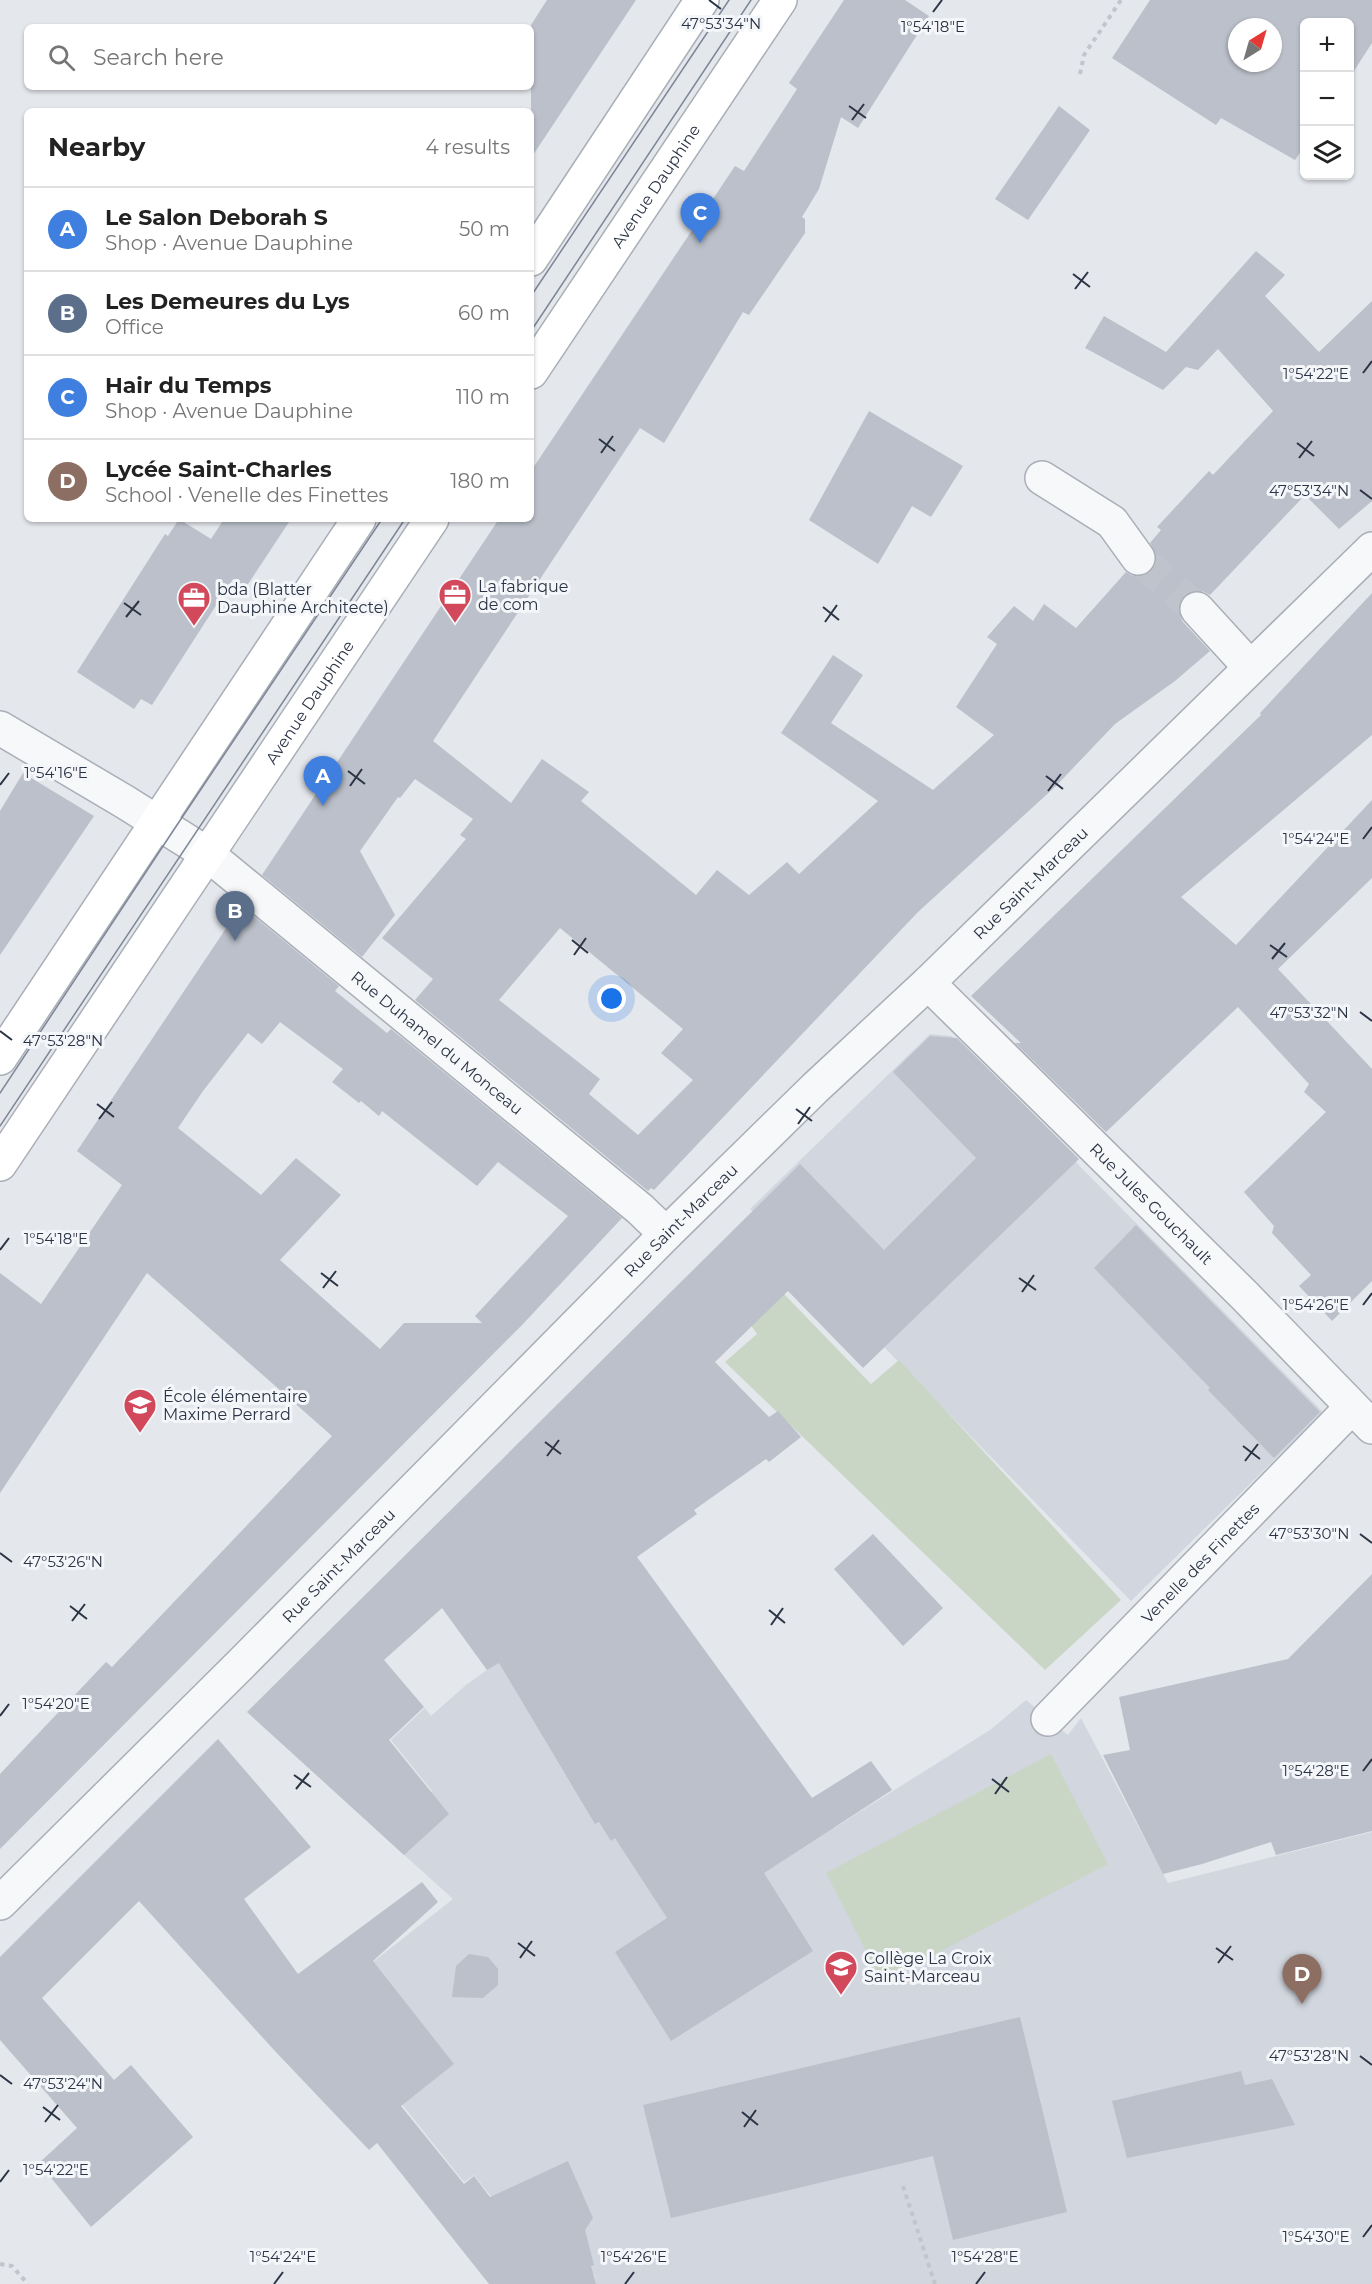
<!DOCTYPE html>
<html lang="en">
<head>
<meta charset="utf-8">
<style>
  :root { --surface:#fff; --page:#f2f2f2; --text:#222; --muted:#767676; --line:#e0e0e0; --accent:#0b8043 }
  body { margin:0; font-family:Montserrat,sans-serif; background:var(--page); color:var(--text) }
  .controls { position:absolute; right:18px; top:18px; display:grid; overflow:hidden; border-radius:9px; box-shadow:0 2px 4px #0004 }
  .controls button { width:54px; height:54px; display:grid; place-items:center; padding:0; border:0; border-bottom:2px solid var(--line); background:var(--surface); color:var(--text); font:30px sans-serif }
  .compass { position:absolute; left:1228px; top:18px; width:54px; height:54px; border-radius:50%; background:var(--surface); box-shadow:0 2px 4px #0004; rotate:37deg }
  .you { position:absolute; left:612px; top:999px; width:21px; height:21px; margin:-15px; border:4px solid #fff; border-radius:50%; background:#1a73e8; box-shadow:0 0 0 9px #1a73e833 }
  .badge { display:grid; place-items:center; width:39px; height:39px; border-radius:50%; background:var(--accent); color:#fff; font-size:20px; font-weight:700 }
  .pin { position:absolute; translate:-50% -50px; filter:drop-shadow(0 2px 3px #0008) }
  .pin::after { content:''; position:absolute; top:32px; width:21px; height:18px; background:inherit; clip-path:polygon(0 0,100% 0,50% 100%) }
  .list { margin:0; padding:0; list-style:none }
  h2 { display:flex; justify-content:space-between; align-items:center; height:78px; margin:0; padding:0 24px; font-size:26px }
  h2 small { font-size:20px; font-weight:400; color:var(--muted) }
  .list li { display:grid; grid-template-columns:39px 1fr auto; gap:18px; align-items:center; box-sizing:border-box; height:84px; padding:0 24px; border-top:2px solid var(--line) }
  .list b { display:block; font-size:22px; white-space:nowrap }
  .list p { margin:0; font-size:20px; white-space:nowrap; color:var(--muted) }
  .list em { font-size:20px; font-style:normal; color:var(--muted) }
  .icon { flex:none; width:33px; height:33px; fill:none; stroke:currentColor; stroke-width:2; stroke-linecap:round; stroke-linejoin:round }
  .map { position:relative; flex:none; width:1372px; height:2284px; overflow:hidden }
  .search { position:absolute; background:var(--surface); box-shadow:0 2px 4px #0004; left:24px; top:24px; width:510px; height:66px; display:flex; align-items:center; gap:15px; box-sizing:border-box; padding:0 21px; border-radius:9px; color:var(--muted); font-size:22px }
  .panel { position:absolute; background:var(--surface); box-shadow:0 2px 4px #0004; left:24px; top:108px; width:510px; height:414px; border-radius:9px }
  .map>svg:first-child { display:block }
  .built { fill:#d2d6de }
  .green { fill:#c9d6c5 }
  .building { fill:#bbc0ca; fill-rule:evenodd }
  .lines { fill:none; stroke-linecap:round; stroke-linejoin:round }
  .street-tunnel { stroke:#bfc3cb; stroke-width:33; stroke-dasharray:33 16; stroke-linecap:butt }
  .street-casing { stroke:#a9aeb7; stroke-width:36 }
  .secondary-casing { stroke:#a9aeb7; stroke-width:36 }
  .path { stroke:#c2c5cb; stroke-width:4; stroke-dasharray:4.5 4.5; stroke-linecap:butt }
  .street { stroke:#f7f8fa; stroke-width:33 }
  .secondary { stroke:#fff; stroke-width:33 }
  .tram { stroke:#7d8696; stroke-width:1.5 }
  .ticks { fill:none; stroke:#2b3445; stroke-width:2 }
  .labels { text-anchor:middle; dominant-baseline:central; stroke-width:6; stroke-linejoin:round; paint-order:stroke }
  .street-label { font-size:16px; fill:#2b3445; stroke:#f4f6f9 }
  .poi-label { font-size:16px; fill:#2b3445; stroke:#f4f6f9; text-anchor:start }
  .ticks-label { font-size:15px; text-anchor:middle; fill:#2b3445; stroke:#f4f6f9; stroke-width:6; stroke-linejoin:round; paint-order:stroke }
</style>
</head>
<body>
<div class="map">
<svg width="1372" height="2284" viewBox="0 0 1372 2284">
  <rect width="100%" height="100%" fill="#e4e7ec"/>
  <g class="built">
    <polygon points="930,1034 951,1036 1323,1412 1131,1601 750,1209"/>
    <polygon points="640,1561 834,1828 990,1730 1026,1700 1068,1735 1081,1718 1168,1883 1372,1832 1372,2284 596,2284 594,2274 557,2279 474,2175 464,2182 321,2003 453,1899 381,1834 432,1791 391,1740 425,1708 431,1716 466,1685"/>
  </g>
  <g class="green">
    <polygon points="783,1293 871,1384 899,1360 1121,1600 1045,1670 725,1362 757,1334 750,1324"/>
    <polygon points="1051,1754 1108,1864 882,1982 826,1873"/>
  </g>
  <g class="building">
    <polygon points="547,0 636,0 531,158 531,25"/>
    <path d="M 844,0 L 905,0 L 929,16 L 858,128 L 841,117 L 819,189 L 802,217 L 805,219 L 805,233 L 749,315 L 743,312 L 664,443 L 640,428 L 433,741 L 511,803 L 542,759 L 589,792 L 581,801 L 696,895 L 717,870 L 749,895 L 787,862 L 799,874 L 878,801 L 781,733 L 833,655 L 863,675 L 831,723 L 933,790 L 994,735 L 956,707 L 997,644 L 987,637 L 1014,606 L 1033,621 L 1044,604 L 1076,628 L 1126,572 L 1131,575 L 1139,577 L 1149,573 L 1155,565 L 1157,556 L 1150,543 L 1161,530 L 1157,527 L 1209,471 L 1213,475 L 1273,411 L 1218,349 L 1198,370 L 1186,367 L 1163,390 L 1085,348 L 1104,316 L 1166,352 L 1256,251 L 1285,275 L 1265,296 L 1319,352 L 1372,301 L 1372,501 L 1339,529 L 1305,495 L 1210,595 L 1202,591 L 1194,591 L 1184,596 L 1179,604 L 1179,614 L 1183,622 L 1210,651 L 1175,681 L 1115,724 L 1055,787 L 918,912 L 654,1190 L 651,1188 L 648,1191 L 415,1000 L 433,979 L 382,938 L 466,839 L 460,835 L 473,819 L 415,779 L 400,798 L 398,797 L 360,851 L 395,915 L 362,957 L 262,875 L 499,519 L 531,519 L 531,471 L 735,166 L 744,171 L 797,89 L 789,83 ZM 560,928 L 683,1029 L 661,1053 L 693,1080 L 638,1135 L 589,1094 L 600,1079 L 499,1000 Z"/>
    <path d="M 1150,0 L 1372,0 L 1372,43 L 1350,77 L 1350,22 L 1305,22 L 1305,145 L 1295,160 L 1221,118 L 1216,125 L 1112,58 ZM 1237,27 L 1273,27 L 1273,63 L 1237,63 Z"/>
    <polygon points="1059,106 1090,130 1028,220 995,199"/>
    <polygon points="869,411 963,466 931,517 912,506 878,564 809,520"/>
    <polygon points="179,519 211,539 224,519 291,519 246,587 233,579 152,705 141,699 134,709 77,672 165,534 168,536"/>
    <polygon points="1372,593 1372,735 1181,897 1236,945 1372,800 1372,878 1278,969 1372,1069 1372,1281 1332,1321 1299,1286 1311,1275 1272,1233 1274,1226 1244,1192 1326,1112 1304,1092 1309,1084 1238,1007 1106,1132 1015,1043 1021,1043 971,996 1261,715 1260,713"/>
    <polygon points="23,773 94,816 0,955 0,811"/>
    <path d="M 241,906 L 339,986 L 335,991 L 387,1033 L 391,1029 L 622,1218 L 523,1324 L 0,1849 L 0,1774 L 106,1662 L 112,1667 L 332,1436 L 147,1273 L 0,1493 L 0,1273 L 41,1304 L 122,1185 L 77,1151 ZM 280,1022 L 343,1069 L 332,1082 L 359,1103 L 361,1101 L 379,1116 L 382,1111 L 477,1186 L 498,1162 L 568,1216 L 475,1316 L 482,1323 L 404,1323 L 380,1349 L 280,1260 L 341,1195 L 296,1158 L 261,1195 L 178,1128 L 203,1091 L 248,1033 L 262,1044 Z"/>
    <polygon points="930,1036 957,1038 1079,1159 863,1368 788,1291 715,1362 769,1417 778,1411 801,1437 769,1462 766,1459 694,1510 697,1514 637,1557 812,1798 871,1761 892,1790 764,1873 813,1951 671,2041 615,1952 667,1918 615,1838 611,1841 599,1822 595,1824 499,1663 487,1670 442,1608 384,1660 424,1707 389,1740 449,1814 404,1855 247,1712 800,1164 884,1250 976,1158 893,1072"/>
    <polygon points="1136,1225 1320,1412 1274,1458 1208,1390 1210,1388 1094,1268"/>
    <polygon points="873,1534 943,1608 903,1646 834,1569"/>
    <polygon points="1372,1574 1372,1831 1276,1855 1271,1842 1202,1864 1163,1874 1103,1755 1130,1750 1119,1697 1288,1659"/>
    <polygon points="218,1739 311,1847 244,1899 298,1974 422,1882 438,1902 373,1961 454,2064 401,2106 464,2184 474,2176 490,2197 568,2161 593,2218 585,2230 594,2265 591,2266 596,2284 489,2284 377,2143 369,2150 274,2050 139,1901 42,1998 114,2080 131,2065 193,2137 91,2227 39,2163 77,2128 0,2040 0,1957"/>
    <polygon points="469,1954 488,1957 498,1969 498,1985 483,1998 452,1997 456,1966"/>
    <polygon points="1020,2017 1067,2212 953,2240 933,2156 671,2218 643,2105"/>
    <polygon points="1241,2071 1245,2085 1272,2079 1295,2125 1127,2158 1112,2101"/>
  </g>
  <g class="lines">
    <polyline class="street-tunnel" points="1138,558 1197,609"/>
    <g class="street-casing">
      <g id="street">
        <polyline points="1042,478 1112,522 1138,558"/>
        <polyline points="1197,609 1250,667"/>
        <path id="s1" d="M 0,728 L 125,802 L 206,853 L 640,1209 L 666,1234"/>
        <path id="s2" d="M 928,983 L 1244,1295 L 1372,1427"/>
        <path id="s3" d="M 1048,1719 L 1352,1407"/>
        <path id="s4" d="M 0,1903 L 241,1664 L 666,1234 L 815,1088 L 928,983 L 1372,549"/>
      </g>
    </g>
    <g class="secondary-casing">
      <g id="secondary">
        <polyline points="531,259 702,0"/>
        <path id="s5" d="M 531,372 L 780,0"/>
        <polyline points="0,1058 359,519"/>
        <path id="s6" d="M 0,1164 L 432,519"/>
      </g>
    </g>
    <g class="path">
      <polyline points="1080,74 1084,55 1121,0"/>
      <polyline points="903,2186 935,2284"/>
      <polyline points="0,2264 12,2266 28,2284"/>
    </g>
    <use href="#street" class="street"/>
    <use href="#secondary" class="secondary"/>
    <g class="tram">
      <polyline points="531,296 729,0"/>
      <polyline points="531,331 751,0"/>
      <polyline points="0,1093 173,831 382,519"/>
      <polyline points="0,1126 405,519"/>
    </g>
  </g>
  <path class="ticks" d="M 709,0 L 721,9M 933,12 L 942,0M 849,106 L 866,118M 852,120 L 864,104M 1073,274 L 1090,287M 1075,289 L 1088,272M 1363,373 L 1372,361M 599,439 L 615,451M 1297,443 L 1314,456M 601,453 L 613,436M 1299,458 L 1312,441M 1360,490 L 1372,499M 124,603 L 141,615M 823,607 L 839,620M 126,617 L 139,601M 825,622 L 837,605M 348,771 L 365,784M 1046,776 L 1063,789M 0,785 L 9,773M 350,786 L 362,769M 1048,791 L 1061,774M 1363,839 L 1372,827M 572,940 L 588,953M 1270,945 L 1287,957M 574,955 L 586,938M 1272,959 L 1285,943M 1360,1012 L 1372,1021M 0,1031 L 12,1040M 97,1104 L 114,1117M 796,1109 L 812,1121M 99,1119 L 112,1102M 798,1124 L 810,1107M 0,1250 L 9,1238M 321,1273 L 338,1286M 1019,1278 L 1036,1290M 323,1288 L 336,1271M 1022,1292 L 1034,1275M 1363,1305 L 1372,1293M 545,1442 L 561,1454M 1243,1446 L 1260,1459M 547,1456 L 559,1440M 1245,1461 L 1258,1444M 1360,1534 L 1372,1543M 0,1553 L 12,1562M 70,1606 L 87,1619M 769,1610 L 785,1623M 72,1621 L 85,1604M 771,1625 L 783,1608M 0,1716 L 9,1704M 1363,1771 L 1372,1759M 294,1775 L 311,1787M 992,1779 L 1009,1792M 296,1789 L 309,1773M 995,1794 L 1007,1777M 518,1943 L 535,1956M 1216,1948 L 1233,1960M 520,1958 L 532,1941M 1218,1963 L 1231,1946M 1360,2056 L 1372,2065M 0,2075 L 12,2084M 43,2107 L 60,2120M 742,2112 L 758,2125M 45,2122 L 58,2105M 744,2127 L 756,2110M 0,2182 L 9,2170M 1363,2237 L 1372,2225M 274,2284 L 283,2272M 625,2284 L 634,2272M 976,2284 L 985,2272"/>
  <defs>
    <g id="office-pin" transform="scale(1.725)"><path d="M0 17L-7.5 6A9.5 9.5 0 1 1 7.5 6Z" fill="#d1495b" stroke="#f4f6f9"/><path d="M-6-3h4V-5.5h4V-3h4V5H-6ZM-1-4.5V-3h2v-1.5ZM-6 0V1H6V0Z" fill="#fff"/></g>
    <g id="school-pin" transform="scale(1.725)"><path d="M0 17L-7.5 6A9.5 9.5 0 1 1 7.5 6Z" fill="#d1495b" stroke="#f4f6f9"/><path d="M0-5L7-2L0 1L-7-2ZM-4 1L0 2.5L4 1V4Q0 6-4 4Z" fill="#fff"/></g>
  </defs>
  <g fill-rule="evenodd">
    <use href="#office-pin" x="455" y="595"/>
    <use href="#office-pin" x="194" y="598"/>
    <use href="#school-pin" x="140" y="1405"/>
    <use href="#school-pin" x="841" y="1967"/>
  </g>
  <g class="labels">
    <g class="street-label">
      <text stroke="none"><textPath href="#s5" startOffset="224">Avenue Dauphine</textPath></text>
      <text stroke="none"><textPath href="#s6" startOffset="556">Avenue Dauphine</textPath></text>
      <text stroke="none"><textPath href="#s4" startOffset="1450">Rue Saint-Marceau</textPath></text>
      <text stroke="none"><textPath href="#s1" startOffset="540">Rue Duhamel du Monceau</textPath></text>
      <text stroke="none"><textPath href="#s2" startOffset="314">Rue Jules Gouchault</textPath></text>
      <text stroke="none"><textPath href="#s4" startOffset="964">Rue Saint-Marceau</textPath></text>
      <text stroke="none"><textPath href="#s3" startOffset="218">Venelle des Finettes</textPath></text>
      <text stroke="none"><textPath href="#s4" startOffset="478">Rue Saint-Marceau</textPath></text>
    </g>
    <g class="poi-label">
      <text x="478" y="586">La fabrique<tspan x="478" dy="18">de com</tspan></text>
      <text x="217" y="589">bda (Blatter<tspan x="217" dy="18">Dauphine Architecte)</tspan></text>
      <text x="163" y="1396">École élémentaire<tspan x="163" dy="18">Maxime Perrard</tspan></text>
      <text x="864" y="1958">Collège La Croix<tspan x="864" dy="18">Saint-Marceau</tspan></text>
    </g>
  </g>
  <g class="ticks-label">
    <text x="721" y="29">47°53'34"N</text>
    <text x="933" y="32">1°54'18"E</text>
    <text x="1316" y="379">1°54'22"E</text>
    <text x="1309" y="496">47°53'34"N</text>
    <text x="56" y="778">1°54'16"E</text>
    <text x="1316" y="844">1°54'24"E</text>
    <text x="1309" y="1018">47°53'32"N</text>
    <text x="63" y="1046">47°53'28"N</text>
    <text x="56" y="1244">1°54'18"E</text>
    <text x="1316" y="1310">1°54'26"E</text>
    <text x="1309" y="1539">47°53'30"N</text>
    <text x="63" y="1567">47°53'26"N</text>
    <text x="56" y="1709">1°54'20"E</text>
    <text x="1316" y="1776">1°54'28"E</text>
    <text x="1309" y="2061">47°53'28"N</text>
    <text x="63" y="2089">47°53'24"N</text>
    <text x="56" y="2175">1°54'22"E</text>
    <text x="1316" y="2242">1°54'30"E</text>
    <text x="283" y="2262">1°54'24"E</text>
    <text x="634" y="2262">1°54'26"E</text>
    <text x="985" y="2262">1°54'28"E</text>
  </g>
</svg>
<div class="controls">
<button>+</button>
<button>−</button>
<button><svg class="icon" aria-label="layers" viewBox="0 0 24 24"><path d="M12 4l9 5-9 5-9-5zM3 14l9 5 9-5"/></svg></button>
</div>
<svg class="compass" viewBox="-18 -18 36 36"><path d="M0-13l5 13h-10z" fill="#e53935"/><path d="M0 13l5-13h-10z" fill="#767676"/></svg>
<div class="you"></div>
<div class="pin badge" style="left:323px;top:806px;background:#3f7fe0">A</div>
<div class="pin badge" style="left:235px;top:941px;background:#5c6f8a">B</div>
<div class="pin badge" style="left:700px;top:243px;background:#3f7fe0">C</div>
<div class="pin badge" style="left:1302px;top:2004px;background:#8d6e63">D</div>
<div class="search"><svg class="icon" aria-label="search" viewBox="0 0 24 24"><circle cx="10" cy="10" r="6"/><path d="M15 15l6 6"/></svg>Search here</div>
<section class="panel">
<h2>Nearby<small>4 results</small></h2>
<ul class="list">
<li><span class="badge" style="background:#3f7fe0">A</span><div><b>Le Salon Deborah S</b><p>Shop · Avenue Dauphine</p></div><em>50 m</em></li>
<li><span class="badge" style="background:#5c6f8a">B</span><div><b>Les Demeures du Lys</b><p>Office</p></div><em>60 m</em></li>
<li><span class="badge" style="background:#3f7fe0">C</span><div><b>Hair du Temps</b><p>Shop · Avenue Dauphine</p></div><em>110 m</em></li>
<li><span class="badge" style="background:#8d6e63">D</span><div><b>Lycée Saint-Charles</b><p>School · Venelle des Finettes</p></div><em>180 m</em></li>
</ul>
</section>
</div>
</body>
</html>
